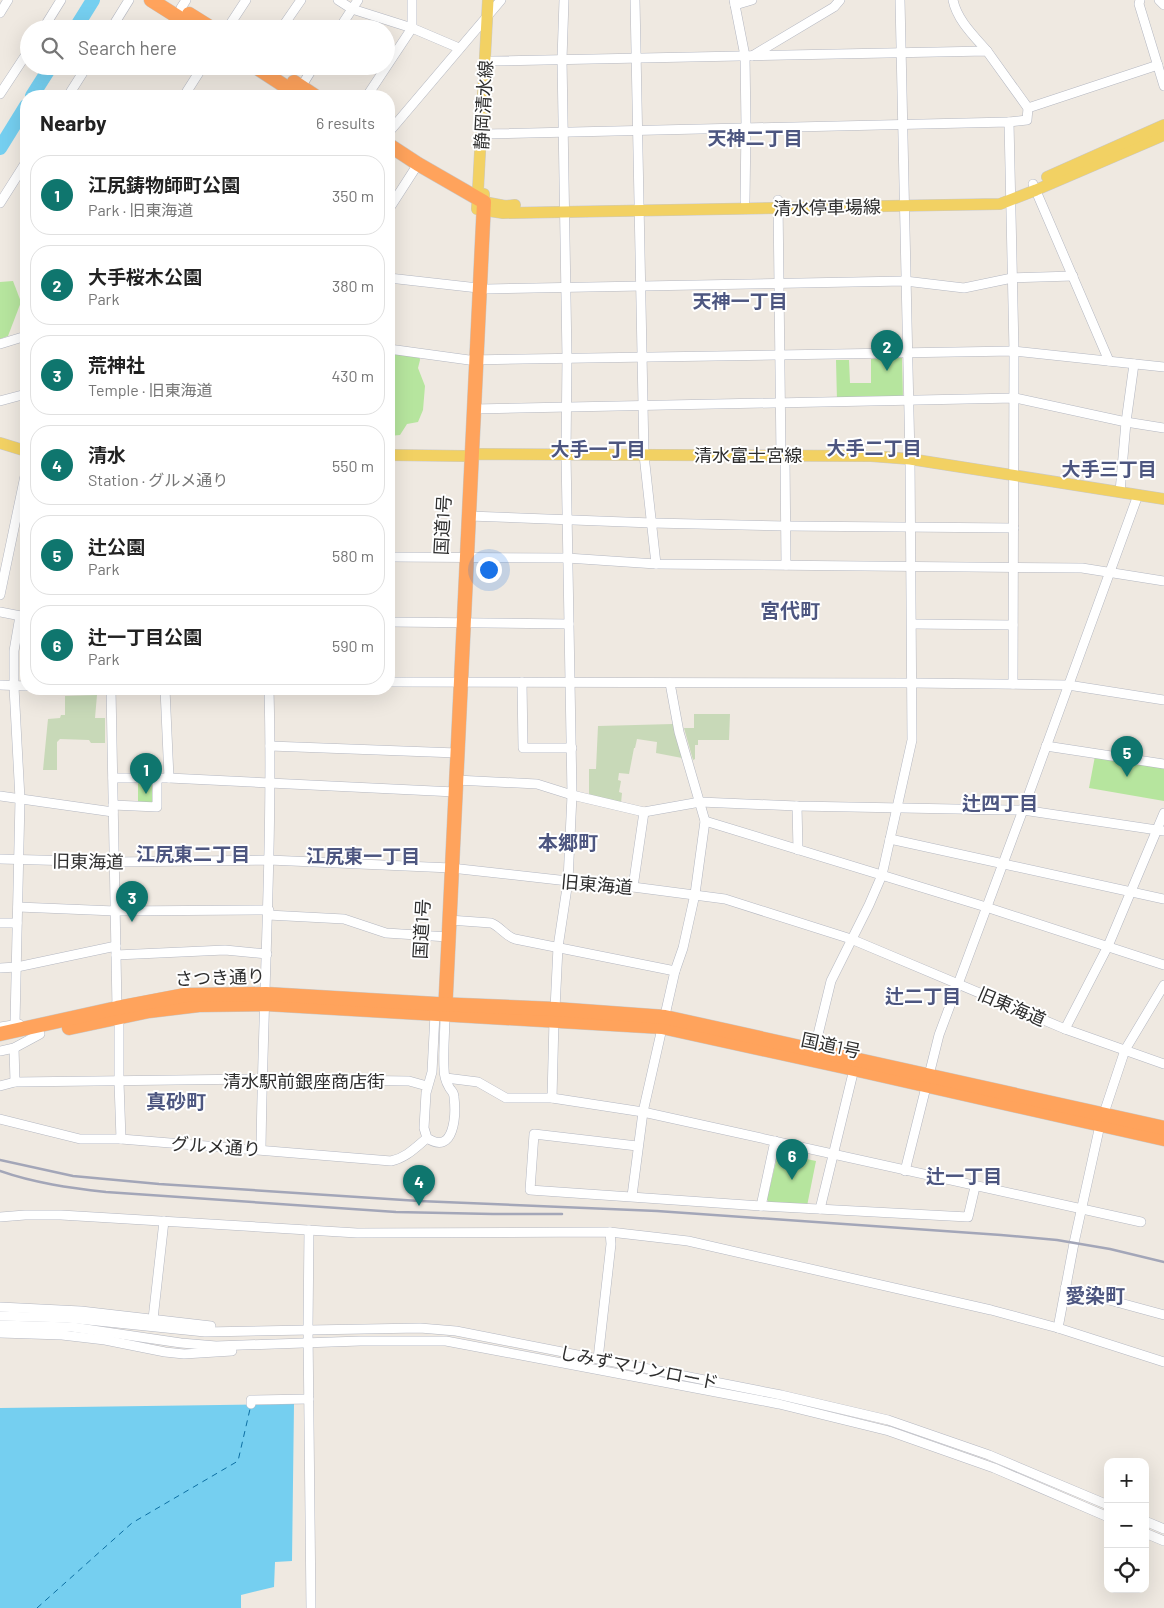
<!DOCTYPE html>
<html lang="en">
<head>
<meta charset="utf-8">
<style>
  :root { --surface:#fff; --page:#f2f2f2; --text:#222; --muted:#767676; --line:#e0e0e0; --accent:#0f766e }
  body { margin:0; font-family:Barlow,"Noto Sans JP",sans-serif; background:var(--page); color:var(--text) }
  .controls { position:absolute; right:15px; bottom:15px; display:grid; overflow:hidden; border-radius:10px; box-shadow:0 5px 20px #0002 }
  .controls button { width:45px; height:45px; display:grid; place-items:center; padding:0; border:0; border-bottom:1px solid var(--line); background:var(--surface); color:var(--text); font:25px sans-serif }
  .you { position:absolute; left:488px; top:569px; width:18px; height:18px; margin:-12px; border:4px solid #fff; border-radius:50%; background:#1a73e8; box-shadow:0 0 0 8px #1a73e833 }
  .badge { display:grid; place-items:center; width:32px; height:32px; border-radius:50%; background:var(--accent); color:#fff; font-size:16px; font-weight:700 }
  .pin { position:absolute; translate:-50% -41px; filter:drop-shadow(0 1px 2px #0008) }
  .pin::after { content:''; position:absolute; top:26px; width:18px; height:15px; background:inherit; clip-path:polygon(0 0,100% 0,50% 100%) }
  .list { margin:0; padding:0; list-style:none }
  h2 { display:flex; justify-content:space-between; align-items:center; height:65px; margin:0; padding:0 20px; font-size:21px }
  h2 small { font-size:16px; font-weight:400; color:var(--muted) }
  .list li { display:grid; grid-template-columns:32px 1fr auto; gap:15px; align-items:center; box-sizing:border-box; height:80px; margin:0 10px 10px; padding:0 10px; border:1px solid var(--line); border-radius:20px }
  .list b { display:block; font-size:19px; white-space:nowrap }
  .list p { margin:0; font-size:16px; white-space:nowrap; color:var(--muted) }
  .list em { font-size:16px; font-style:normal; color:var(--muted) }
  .icon { flex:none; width:28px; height:28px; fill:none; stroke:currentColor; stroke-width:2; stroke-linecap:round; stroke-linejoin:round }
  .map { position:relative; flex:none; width:1164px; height:1608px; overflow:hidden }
  .search { position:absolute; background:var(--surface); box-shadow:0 5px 20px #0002; left:20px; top:20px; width:375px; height:55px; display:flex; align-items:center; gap:12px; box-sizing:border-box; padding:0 18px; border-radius:28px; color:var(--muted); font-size:19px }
  .panel { position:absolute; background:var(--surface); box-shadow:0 5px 20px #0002; left:20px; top:90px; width:375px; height:605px; border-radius:20px }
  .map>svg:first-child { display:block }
  .green { fill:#b6e59e }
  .cemetery { fill:#c8d9b8 }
  .water { fill:#75cff0 }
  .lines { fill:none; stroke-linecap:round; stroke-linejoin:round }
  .river { stroke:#75cff0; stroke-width:14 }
  .ferry { stroke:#0d6fa3; stroke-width:1; stroke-dasharray:6 5; stroke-linecap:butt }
  .minor-casing { stroke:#b4b7c1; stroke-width:10 }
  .major-casing { stroke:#c9c9c9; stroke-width:12 }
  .highway-casing { stroke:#c9c9c9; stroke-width:15 }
  .minor { stroke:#fff; stroke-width:9 }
  .major { stroke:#f2d163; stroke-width:11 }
  .highway { stroke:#ffa35c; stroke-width:14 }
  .rail { stroke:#a3a6b8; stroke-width:2.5 }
  .labels { text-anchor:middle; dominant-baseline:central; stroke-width:4; stroke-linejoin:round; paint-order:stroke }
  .street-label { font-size:18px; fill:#2e2e2e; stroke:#fff }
  .neighbourhood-label { font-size:19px; font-weight:bold; fill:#4d5680; stroke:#fff }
  .quarter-label { font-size:20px; font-weight:bold; fill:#4d5680; stroke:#fff }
</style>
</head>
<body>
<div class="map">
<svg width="1164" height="1608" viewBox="0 0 1164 1608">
  <rect width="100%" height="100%" fill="#efe9e1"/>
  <g class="green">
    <polygon points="13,281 21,302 8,336 0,339 0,282"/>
    <polygon points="389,347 419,354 420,360 418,368 425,386 423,410 418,422 407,424 400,435 389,436"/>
    <polygon points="902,358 903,399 837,401 836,360 849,360 850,383 871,383 871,359"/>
    <polygon points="1095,756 1164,767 1164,801 1089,788"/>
    <rect x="138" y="783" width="16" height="22"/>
    <polygon points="778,1153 816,1161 807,1206 769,1204 767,1199"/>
  </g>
  <g class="cemetery">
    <polygon points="97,695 95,718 105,718 105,743 91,743 89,740 60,739 57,742 57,770 43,770 48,719 60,718 61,715 65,715 65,696"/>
    <polygon points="694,714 730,714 729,740 698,740 698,745 695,745 695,759 693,760 684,728 694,728"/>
    <polygon points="673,724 682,758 656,753 657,742 637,739 635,748 634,748 629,774 619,773 618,780 621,781 619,792 622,793 621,803 589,795 589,769 596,769 598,726"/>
  </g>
  <polygon class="water" points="294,1404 292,1561 275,1562 274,1587 241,1595 241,1608 0,1608 0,1408"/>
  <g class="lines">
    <g class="river">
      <polyline points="75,29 93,0"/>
      <polyline points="32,96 51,66"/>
      <polyline points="0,148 26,106"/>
    </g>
    <polyline class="ferry" points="37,1608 132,1523 238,1461 250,1409"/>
    <g class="minor-casing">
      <g id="minor">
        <polyline points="338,0 352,9 412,28 459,48"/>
        <polyline points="635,0 644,455 656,564"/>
        <polyline points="734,0 745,56 746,126 745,201"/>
        <path d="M 953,0 C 957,20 974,36 987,51"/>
        <polyline points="1140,0 1139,4 1164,86"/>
        <polyline points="1159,0 1164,5"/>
        <polyline points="735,5 752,0"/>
        <polyline points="181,8 186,0"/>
        <polyline points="0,13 8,0"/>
        <polyline points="43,29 61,0"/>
        <polyline points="111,29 129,0"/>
        <polyline points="227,29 246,0"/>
        <polyline points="281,29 301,0"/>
        <polyline points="339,29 358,0"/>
        <polyline points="752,56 834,7 840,0"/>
        <polyline points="492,61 987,51 1028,108 1027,120 1009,122"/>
        <polyline points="301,87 314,66"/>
        <polyline points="0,94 29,50"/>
        <polyline points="68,96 87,66"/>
        <polyline points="184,96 203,66"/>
        <polyline points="367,96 412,28 412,0"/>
        <polyline points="1028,108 1158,65"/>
        <polyline points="389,132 501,0"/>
        <polyline points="486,134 1009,122 1014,351 1013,684"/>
        <polyline points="1033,184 1109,361"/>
        <polyline points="778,200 781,456"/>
        <polyline points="0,203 26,162"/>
        <polyline points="389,209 418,164"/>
        <polyline points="389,278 487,289 905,281 964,288 1012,278 1073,276"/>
        <polyline points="0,344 26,336"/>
        <polyline points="389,349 469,360 1014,351 1164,367"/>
        <polyline points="0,401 26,394"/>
        <polyline points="474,409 1015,398 1126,422 1164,428"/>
        <polyline points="785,456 786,565"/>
        <polyline points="1120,492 1126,422 1134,364"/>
        <polyline points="469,516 652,523 786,526 1014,528"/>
        <polyline points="389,557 567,558 656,564 1082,568 1164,581"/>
        <polyline points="0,595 26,471"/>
        <polyline points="0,612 26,617"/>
        <polyline points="389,622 569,624"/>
        <polyline points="912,624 1013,625"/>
        <polyline points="389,682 912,683 1068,685 1164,700"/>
        <polyline points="522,682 523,748 572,748"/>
        <polyline points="0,685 26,686"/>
        <polyline points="111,689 117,1008 119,1018 119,1082 121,1139"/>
        <polyline points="165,689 169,778"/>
        <polyline points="270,746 457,753"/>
        <polyline points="1046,746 1164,764"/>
        <polyline points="113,778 169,778 455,792"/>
        <polyline points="456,780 537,784 572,795 644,812 700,802 797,806 1008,810 1023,810 1164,831"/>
        <polyline points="0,796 113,812"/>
        <polyline points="113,805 157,807 157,779"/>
        <polyline points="797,806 798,850"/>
        <polyline points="705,821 986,907 1164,965"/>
        <polyline points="890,839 1164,899"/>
        <polyline points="0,859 115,862 269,860 451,868 568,881 633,887 725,899 851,939 1065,1029 1164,1064"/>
        <polyline points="633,887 644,812"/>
        <polyline points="18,907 115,911 269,910"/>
        <polyline points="268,915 344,919 386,933 448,937"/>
        <path d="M 449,920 L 491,923 C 500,926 505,936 515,939 L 675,971"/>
        <polyline points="0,923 17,923"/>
        <polyline points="116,955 225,950 267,954"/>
        <polyline points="0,968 17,967 116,946"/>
        <polyline points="555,1009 558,947 568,881 572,795 566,454 567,358 562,59 564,0"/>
        <path d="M 435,1014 L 432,1072 L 426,1093 L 424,1128 L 427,1138 C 455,1156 456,1114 454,1097 C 454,1092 451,1091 449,1087 C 446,1082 444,1074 444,1068 C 443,1051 445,1032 445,1014"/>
        <polyline points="15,1023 20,799 14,687 14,651 20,616"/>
        <polyline points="0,1027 19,1024"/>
        <polyline points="1065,1029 1108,946 1164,813"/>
        <polyline points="14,1048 15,1082"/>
        <polyline points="0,1051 14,1048 40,1034"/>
        <polyline points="813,1055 831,981 869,905 882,875 912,740 910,459 900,0"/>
        <polyline points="446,1078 478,1082 506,1098 552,1098 643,1112 1141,1222"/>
        <polyline points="0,1086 15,1082 262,1079 409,1081 427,1086"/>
        <polyline points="552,1098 554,1020"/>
        <path d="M 0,1119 L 80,1139 L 121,1139 L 391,1161 C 406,1158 416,1147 427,1138"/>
        <polyline points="637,1146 534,1134 530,1190 761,1206 968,1217 975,1187"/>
        <path d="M 261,1149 C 263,996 273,842 269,689"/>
        <polyline points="905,1171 939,1035 1023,810 1138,495"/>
        <polyline points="632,1196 643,1112 675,971 683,948 695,894 705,821 679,732 670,683"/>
        <polyline points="761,1206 775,1141"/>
        <polyline points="820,1209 854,1069"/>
        <polyline points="0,1217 25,1215 61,1215 357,1233 610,1232 688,1241 991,1310 1058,1328 1164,1362"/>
        <polyline points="309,1230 308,1329 311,1608"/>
        <polyline points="1065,1288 1164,1315"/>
        <polyline points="0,1307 81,1311 211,1326"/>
        <polyline points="0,1316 68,1318 205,1332 420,1328 456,1331 781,1395 888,1420 989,1455 1108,1505"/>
        <polyline points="153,1319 164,1221"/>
        <polyline points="0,1325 72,1327 181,1343 216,1346 360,1341 446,1341 779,1404 889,1431 994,1468 1108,1517"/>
        <polyline points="1058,1328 1074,1243 1100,1125 1125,1050 1164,985"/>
        <polyline points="0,1333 62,1335 105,1340 165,1352 184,1354 232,1351"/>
        <polyline points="598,1359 611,1244 610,1232"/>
        <polyline points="251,1404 251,1400 309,1399"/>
        <polyline points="1145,1521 1164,1529"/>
        <polyline points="1145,1533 1164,1541"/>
      </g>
    </g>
    <g class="major-casing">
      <g id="major">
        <polyline points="488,0 477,209 503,213 1000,204 1036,190 1164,135"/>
        <polyline points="1047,177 1164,125"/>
        <polyline points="484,194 484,202 505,206 515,205"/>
        <polyline points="0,443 26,451"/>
        <polyline points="389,455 465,456 472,454 871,456 910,459 1164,499"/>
      </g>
    </g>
    <g class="highway-casing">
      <g id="highway">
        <polyline points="151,0 197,29"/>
        <polyline points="189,14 213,29"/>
        <polyline points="254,66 300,96"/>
        <polyline points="294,82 315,96"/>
        <polyline points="389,145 418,164 484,202 445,1014"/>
        <polyline points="69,1028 149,1011 199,1005 266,1004 662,1027 854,1069 1164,1139"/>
        <polyline points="0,1034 117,1008 185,995 266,994 436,1004 555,1009 665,1017 1164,1128"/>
      </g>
    </g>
    <use href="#minor" class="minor"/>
    <use href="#major" class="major"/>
    <use href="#highway" class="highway"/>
    <g class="rail">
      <polyline points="0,1160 73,1176 159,1184 419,1201 657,1211 1001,1235 1057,1240 1110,1249 1164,1262"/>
      <path d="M 0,1171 C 34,1183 70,1188 106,1192 L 396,1212 L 493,1214 L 562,1214"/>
    </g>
  </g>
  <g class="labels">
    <g class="street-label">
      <text transform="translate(483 105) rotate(-87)">静岡清水線</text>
      <text transform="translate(827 207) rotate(-1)">清水停車場線</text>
      <text x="748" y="455">清水富士宮線</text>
      <text transform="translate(442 525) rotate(-87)">国道1号</text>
      <text transform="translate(88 861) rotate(1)">旧東海道</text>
      <text transform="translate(597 884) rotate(5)">旧東海道</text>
      <text transform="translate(421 929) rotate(-87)">国道1号</text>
      <text transform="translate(220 977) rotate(-2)">さつき通り</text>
      <text transform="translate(1012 1006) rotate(23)">旧東海道</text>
      <text transform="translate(831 1045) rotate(12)">国道1号</text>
      <text x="304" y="1081">清水駅前銀座商店街</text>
      <text transform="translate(216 1146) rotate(4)">グルメ通り</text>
      <text transform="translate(639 1367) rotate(11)">しみずマリンロード</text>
    </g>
    <g class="neighbourhood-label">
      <text x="755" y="137">天神二丁目</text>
      <text x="740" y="300">天神一丁目</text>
      <text x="874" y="447">大手二丁目</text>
      <text x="598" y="448">大手一丁目</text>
      <text x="1109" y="468">大手三丁目</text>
      <text x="1000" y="802">辻四丁目</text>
      <text x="193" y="853">江尻東二丁目</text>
      <text x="363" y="855">江尻東一丁目</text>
      <text x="923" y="995">辻二丁目</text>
      <text x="964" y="1175">辻一丁目</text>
    </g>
    <g class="quarter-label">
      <text x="790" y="610">宮代町</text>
      <text x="568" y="842">本郷町</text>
      <text x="176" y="1101">真砂町</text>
      <text x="1095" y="1295">愛染町</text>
    </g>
  </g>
</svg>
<div class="controls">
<button>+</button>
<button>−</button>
<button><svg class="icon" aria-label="locate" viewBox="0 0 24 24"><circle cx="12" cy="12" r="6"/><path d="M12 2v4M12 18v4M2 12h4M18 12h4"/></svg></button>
</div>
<div class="you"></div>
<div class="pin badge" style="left:146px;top:794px">1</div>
<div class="pin badge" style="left:887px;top:371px">2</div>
<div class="pin badge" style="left:132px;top:922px">3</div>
<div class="pin badge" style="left:419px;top:1206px">4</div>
<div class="pin badge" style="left:1127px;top:777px">5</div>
<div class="pin badge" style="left:792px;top:1180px">6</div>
<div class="search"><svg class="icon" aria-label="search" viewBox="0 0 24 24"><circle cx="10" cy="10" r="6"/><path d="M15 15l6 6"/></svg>Search here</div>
<section class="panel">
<h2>Nearby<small>6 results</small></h2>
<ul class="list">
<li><span class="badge">1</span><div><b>江尻鋳物師町公園</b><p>Park · 旧東海道</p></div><em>350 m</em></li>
<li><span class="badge">2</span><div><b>大手桜木公園</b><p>Park</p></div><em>380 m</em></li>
<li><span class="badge">3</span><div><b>荒神社</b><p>Temple · 旧東海道</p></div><em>430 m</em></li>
<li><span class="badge">4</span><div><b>清水</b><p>Station · グルメ通り</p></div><em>550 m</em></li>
<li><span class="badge">5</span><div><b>辻公園</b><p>Park</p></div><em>580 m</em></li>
<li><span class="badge">6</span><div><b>辻一丁目公園</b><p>Park</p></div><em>590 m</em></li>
</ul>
</section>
</div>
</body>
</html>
